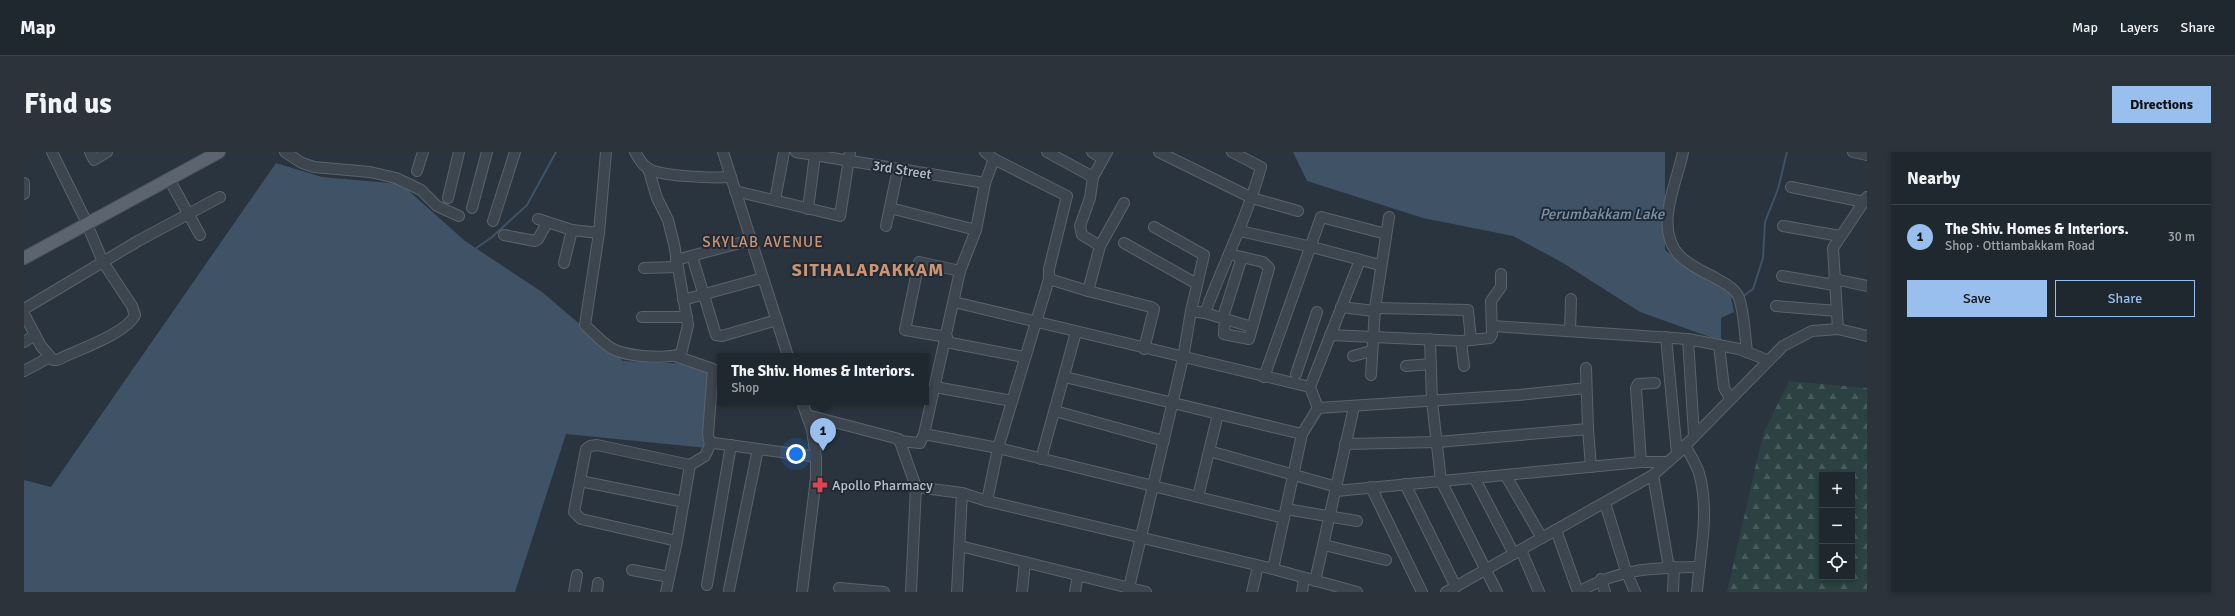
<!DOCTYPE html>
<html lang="en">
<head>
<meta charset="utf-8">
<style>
  :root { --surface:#1f272f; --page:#2c333b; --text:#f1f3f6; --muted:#a1a5aa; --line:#3c444b; --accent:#99bfee }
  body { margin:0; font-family:Signika,sans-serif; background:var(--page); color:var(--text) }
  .controls { position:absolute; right:12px; bottom:12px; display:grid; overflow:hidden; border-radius:0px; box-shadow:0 2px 6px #0003 }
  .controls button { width:36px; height:36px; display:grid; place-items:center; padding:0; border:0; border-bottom:1px solid var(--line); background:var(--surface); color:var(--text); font:20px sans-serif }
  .you { position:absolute; left:772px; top:302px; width:14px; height:14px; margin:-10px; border:3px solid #fff; border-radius:50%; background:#1a73e8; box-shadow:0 0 0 6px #1a73e833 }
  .badge { display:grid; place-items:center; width:26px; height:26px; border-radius:50%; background:var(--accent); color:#111; font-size:13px; font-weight:700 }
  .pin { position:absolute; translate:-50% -33px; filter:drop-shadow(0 1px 2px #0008) }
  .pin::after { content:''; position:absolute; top:21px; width:14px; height:12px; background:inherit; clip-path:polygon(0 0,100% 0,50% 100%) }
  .popup { position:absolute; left:693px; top:201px; width:212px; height:52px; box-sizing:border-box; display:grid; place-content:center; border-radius:0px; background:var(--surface); filter:drop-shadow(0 1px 3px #0005); font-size:13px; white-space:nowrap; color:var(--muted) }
  .popup b { font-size:15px; color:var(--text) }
  .popup::after { content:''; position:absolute; left:50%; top:100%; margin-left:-8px; border:8px solid transparent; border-top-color:var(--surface) }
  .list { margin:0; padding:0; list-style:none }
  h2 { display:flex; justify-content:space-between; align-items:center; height:52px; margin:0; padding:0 16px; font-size:17px }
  h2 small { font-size:13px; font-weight:400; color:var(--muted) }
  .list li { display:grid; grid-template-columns:26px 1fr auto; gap:12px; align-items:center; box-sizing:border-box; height:64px; padding:0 16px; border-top:1px solid var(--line) }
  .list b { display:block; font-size:15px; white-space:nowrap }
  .list p { margin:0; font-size:13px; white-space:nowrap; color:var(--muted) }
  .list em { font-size:13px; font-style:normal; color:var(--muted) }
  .actions { display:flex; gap:8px; padding:12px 16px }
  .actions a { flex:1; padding:9px 0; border:1px solid var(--accent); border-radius:0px; text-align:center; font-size:14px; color:var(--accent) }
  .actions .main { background:var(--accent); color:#111 }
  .icon { flex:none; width:22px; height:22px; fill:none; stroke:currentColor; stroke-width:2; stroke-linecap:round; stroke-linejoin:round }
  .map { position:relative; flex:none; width:1843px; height:440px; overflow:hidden; border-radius:0px }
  header { display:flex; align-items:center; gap:24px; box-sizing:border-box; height:56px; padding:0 20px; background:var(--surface); border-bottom:1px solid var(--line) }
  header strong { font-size:19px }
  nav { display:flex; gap:22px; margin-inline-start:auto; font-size:14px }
  .intro { display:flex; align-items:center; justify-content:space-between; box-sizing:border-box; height:96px; padding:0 24px }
  h1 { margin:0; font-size:28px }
  .button { padding:10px 18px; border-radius:0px; background:var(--accent); color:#111; font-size:14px; font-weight:700 }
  main { display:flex; gap:24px; padding:0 24px }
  aside { flex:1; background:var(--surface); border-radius:0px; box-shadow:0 2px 6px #0003 }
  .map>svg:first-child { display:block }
  .forest { fill:url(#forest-firs); fill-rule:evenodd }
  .water { fill:#405266 }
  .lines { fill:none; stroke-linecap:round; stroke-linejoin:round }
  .stream { stroke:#405266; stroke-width:2 }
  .minor-casing { stroke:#5a636c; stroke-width:12 }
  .major-casing { stroke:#49515b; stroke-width:14 }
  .minor { stroke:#3d454f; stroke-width:10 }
  .major { stroke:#5b646f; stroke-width:12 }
  .labels { text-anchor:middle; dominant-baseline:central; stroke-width:4; stroke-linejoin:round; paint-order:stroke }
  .street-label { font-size:14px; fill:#b9c0c9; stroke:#212a34 }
  .poi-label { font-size:14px; fill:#b9c0c9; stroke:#212a34; text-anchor:start }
  .water-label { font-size:15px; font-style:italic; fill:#7d93aa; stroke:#212a34 }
  .neighbourhood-label { font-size:15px; letter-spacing:1px; fill:#cc9472; stroke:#212a34 }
  .district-label { font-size:18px; font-weight:bold; letter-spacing:1px; fill:#cc9472; stroke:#212a34 }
</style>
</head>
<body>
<header>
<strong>Map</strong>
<nav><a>Map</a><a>Layers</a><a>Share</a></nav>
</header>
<div class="intro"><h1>Find us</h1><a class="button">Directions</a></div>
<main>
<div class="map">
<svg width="1843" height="440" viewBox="0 0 1843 440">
  <defs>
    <pattern id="forest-firs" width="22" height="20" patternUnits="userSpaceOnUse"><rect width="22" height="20" fill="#2c4141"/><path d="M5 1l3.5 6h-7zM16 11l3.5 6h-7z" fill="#485b5b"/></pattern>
  </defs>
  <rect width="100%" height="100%" fill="#29343f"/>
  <path class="forest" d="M 1765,229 L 1843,236 L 1843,440 L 1703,440 L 1739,282 ZM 1798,323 L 1828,323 L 1828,425 L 1798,425 Z"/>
  <g class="water">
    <polygon points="1269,0 1641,0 1641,98 1673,122 1706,140 1710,160 1697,166 1697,189 1616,160 1539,111 1489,84 1399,66 1283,29"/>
    <polygon points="252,11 298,25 377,32 441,89 518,140 599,209 690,213 683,296 542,282 491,440 0,440 0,328 27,335"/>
  </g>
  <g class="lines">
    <g class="stream">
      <polyline points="451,97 468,85 503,53 532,0"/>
      <polyline points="1718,145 1729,137 1739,106 1741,70 1754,37 1763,0"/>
    </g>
    <g class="minor-casing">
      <g id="minor">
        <polyline points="66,0 70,8 83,0"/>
        <polyline points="261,0 278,11 290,15 346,20 372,26 397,38 413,54 435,64"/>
        <path d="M 582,0 L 575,81 L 561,173 C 569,181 578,190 587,196 C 602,205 641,207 657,202 L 664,173 L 650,92 L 644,68 L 633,46 L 624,16"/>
        <path d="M 611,0 C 614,5 617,11 622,15 C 633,25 691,26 707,25"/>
        <polyline points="699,0 764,204"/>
        <polyline points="772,0 961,31"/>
        <polyline points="961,0 970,7"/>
        <polyline points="1023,0 1069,25"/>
        <polyline points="1068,0 1079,7"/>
        <polyline points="1135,0 1228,46 1274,59"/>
        <path d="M 1659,0 C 1653,31 1629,77 1656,104 C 1666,114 1678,119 1690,125 C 1699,131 1711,135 1715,146 C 1720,160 1721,184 1723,200"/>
        <polyline points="1829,0 1843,3"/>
        <polyline points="393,19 399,0"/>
        <polyline points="145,27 176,83"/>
        <polyline points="0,31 0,42"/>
        <polyline points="1767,35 1840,50"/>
        <polyline points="711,39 816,64 826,0"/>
        <polyline points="424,46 435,0"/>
        <polyline points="751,48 760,0"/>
        <polyline points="448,56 463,0"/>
        <polyline points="866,56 952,78"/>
        <polyline points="784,57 791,3"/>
        <polyline points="514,67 548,78 575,81"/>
        <polyline points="469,69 491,0"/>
        <polyline points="862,74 874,17"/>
        <polyline points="1759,74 1816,84"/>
        <polyline points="1130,75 1180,103 1167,159"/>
        <polyline points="1216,79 1288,95 1356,113"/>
        <polyline points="480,83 511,89 514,87 523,71"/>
        <polyline points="1100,91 1173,132"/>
        <polyline points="1076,94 1100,51"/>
        <polyline points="668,104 692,183 698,184 753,168"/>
        <polyline points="652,108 727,88"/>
        <polyline points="540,111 548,78"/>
        <polyline points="620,116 653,115"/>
        <polyline points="1758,124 1810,133"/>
        <polyline points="1025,127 1064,139 1127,155 1130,157 1120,197"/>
        <polyline points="1810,127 1843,134"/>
        <polyline points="1064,139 1076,94 1058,83 1056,74 1066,46 1069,25 1083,0"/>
        <polyline points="659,148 739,126"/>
        <polyline points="930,150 1286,235"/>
        <polyline points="1752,154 1813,159"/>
        <polyline points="1317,155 1350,159"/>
        <polyline points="1351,156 1444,158 1447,188"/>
        <polyline points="0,157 114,89 196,45"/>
        <polyline points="1181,161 1228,175"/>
        <path d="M 0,162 L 17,194 L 29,208 L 33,208 C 53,198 102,182 111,163 L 108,154 L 79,110 L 60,65 L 28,0"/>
        <polyline points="618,165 663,165"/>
        <polyline points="1199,165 1218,105"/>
        <polyline points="1201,166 1200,182 1225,187 1245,116 1239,110 1205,102"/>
        <polyline points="1468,174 1664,187 1715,197 1743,208"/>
        <polyline points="1814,177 1809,96 1843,45"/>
        <polyline points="1546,179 1547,147"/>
        <polyline points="1306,183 1437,189 1466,186 1468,182 1467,149 1477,135 1477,122"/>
        <polyline points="923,185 881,178 895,110 936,119"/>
        <polyline points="1642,185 1653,302"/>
        <polyline points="1406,187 1408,249 1417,329 1473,440"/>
        <polyline points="1664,187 1670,283"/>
        <polyline points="1437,189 1440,214"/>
        <polyline points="0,190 11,183"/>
        <polyline points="922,190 1000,205"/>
        <polyline points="1695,193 1700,236 1706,246"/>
        <polyline points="651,204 689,217 684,282 686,293"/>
        <polyline points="1329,204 1347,199"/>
        <polyline points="1382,214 1407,212"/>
        <polyline points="1562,216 1564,277"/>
        <polyline points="0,219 26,205"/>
        <polyline points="1272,222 1293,160"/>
        <polyline points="1347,223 1351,156 1365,65"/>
        <polyline points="1041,225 1278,282"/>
        <polyline points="1240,225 1297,65 1362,82"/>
        <polyline points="911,235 988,249"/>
        <polyline points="1294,256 1495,243 1562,236"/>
        <polyline points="1294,256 1286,235 1336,108"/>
        <polyline points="1031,259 1140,289"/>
        <polyline points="783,263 875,287 892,335 938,341 963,349 1249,417 1333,440"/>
        <polyline points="900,282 974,296 1260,366"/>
        <polyline points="875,289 896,291 900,282 936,119 952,78 961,31 970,7 1043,44 1025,117 1025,127 974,296 963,349"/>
        <polyline points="1321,292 1414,290 1564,277 1567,315"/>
        <path d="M 1661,293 C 1665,302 1672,311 1675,321 C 1686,359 1676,401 1673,440"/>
        <polyline points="734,297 787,304"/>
        <polyline points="1185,299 1313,335"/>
        <polyline points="1017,307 1052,180"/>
        <polyline points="1617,310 1612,236 1614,232 1631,231"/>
        <polyline points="666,313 681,304 686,293 690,291 734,297 705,438"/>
        <polyline points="1629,323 1645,416"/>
        <polyline points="1482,324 1518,386"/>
        <polyline points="1451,327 1490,402"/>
        <polyline points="556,329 660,350"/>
        <polyline points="1381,332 1432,435"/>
        <polyline points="1347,335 1398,440"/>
        <polyline points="1312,339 1617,310 1644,310"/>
        <polyline points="1174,345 1194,262"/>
        <polyline points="1581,351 1602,419 1611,440"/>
        <polyline points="1262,357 1333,369"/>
        <path d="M 1532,378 L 1554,440 C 1598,416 1626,416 1675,415"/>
        <polyline points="1300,393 1362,408"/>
        <polyline points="936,394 1122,440"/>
        <polyline points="1497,398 1515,440"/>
        <polyline points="1249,417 1278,282 1294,256"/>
        <polyline points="608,418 645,425"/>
        <polyline points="1577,427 1581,440"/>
        <polyline points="1291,429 1330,255"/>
        <polyline points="683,433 707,293"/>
        <polyline points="815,436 860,440"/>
        <polyline points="550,440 553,423"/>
        <polyline points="573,440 574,431"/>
        <polyline points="642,440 653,389 666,313 573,293 566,294 562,297 550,360 557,367 653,389"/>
        <polyline points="778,440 792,326 792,306 788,278 778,250"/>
        <polyline points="887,440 892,335"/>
        <polyline points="933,440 938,341"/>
        <polyline points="998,440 1001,410"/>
        <polyline points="1051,440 1054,423"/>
        <path d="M 1104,440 L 1159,206 L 1167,159 L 1181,161 C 1199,112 1223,66 1237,15 L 1208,0"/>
        <polyline points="1228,440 1234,414"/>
        <polyline points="1278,440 1280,426"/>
        <polyline points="1422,440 1629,323 1653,302 1759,194 1788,179 1814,177 1843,184"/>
        <polyline points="1649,440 1650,415"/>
      </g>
    </g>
    <g class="major-casing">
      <polyline id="major" points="0,106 195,0"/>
    </g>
    <use href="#minor" class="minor"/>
    <use href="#major" class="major"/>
  </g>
  <defs>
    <g id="pharmacy-bare" transform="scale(1.2)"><path d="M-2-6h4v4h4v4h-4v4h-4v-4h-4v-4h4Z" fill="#e0444e" stroke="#212a34" stroke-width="2.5" paint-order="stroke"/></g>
  </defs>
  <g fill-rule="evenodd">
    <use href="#pharmacy-bare" x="796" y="333"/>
  </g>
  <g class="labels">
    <g class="street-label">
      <text transform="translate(878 18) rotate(9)">3rd Street</text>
    </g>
    <g class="poi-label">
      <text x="808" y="333">Apollo Pharmacy</text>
    </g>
    <g class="water-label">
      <text x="1578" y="62">Perumbakkam Lake</text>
    </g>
    <g class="neighbourhood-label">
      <text x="739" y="90">SKYLAB AVENUE</text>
    </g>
    <g class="district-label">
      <text x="844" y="118">SITHALAPAKKAM</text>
    </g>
  </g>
</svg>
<div class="controls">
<button>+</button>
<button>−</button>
<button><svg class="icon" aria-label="locate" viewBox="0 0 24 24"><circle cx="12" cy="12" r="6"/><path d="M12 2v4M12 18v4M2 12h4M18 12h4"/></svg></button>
</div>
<div class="you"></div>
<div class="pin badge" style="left:799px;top:299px">1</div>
<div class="popup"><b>The Shiv. Homes &amp; Interiors.</b>Shop</div>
</div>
<aside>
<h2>Nearby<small></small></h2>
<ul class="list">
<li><span class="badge">1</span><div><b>The Shiv. Homes &amp; Interiors.</b><p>Shop · Ottiambakkam Road</p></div><em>30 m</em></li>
</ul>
<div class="actions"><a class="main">Save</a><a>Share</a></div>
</aside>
</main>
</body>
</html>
